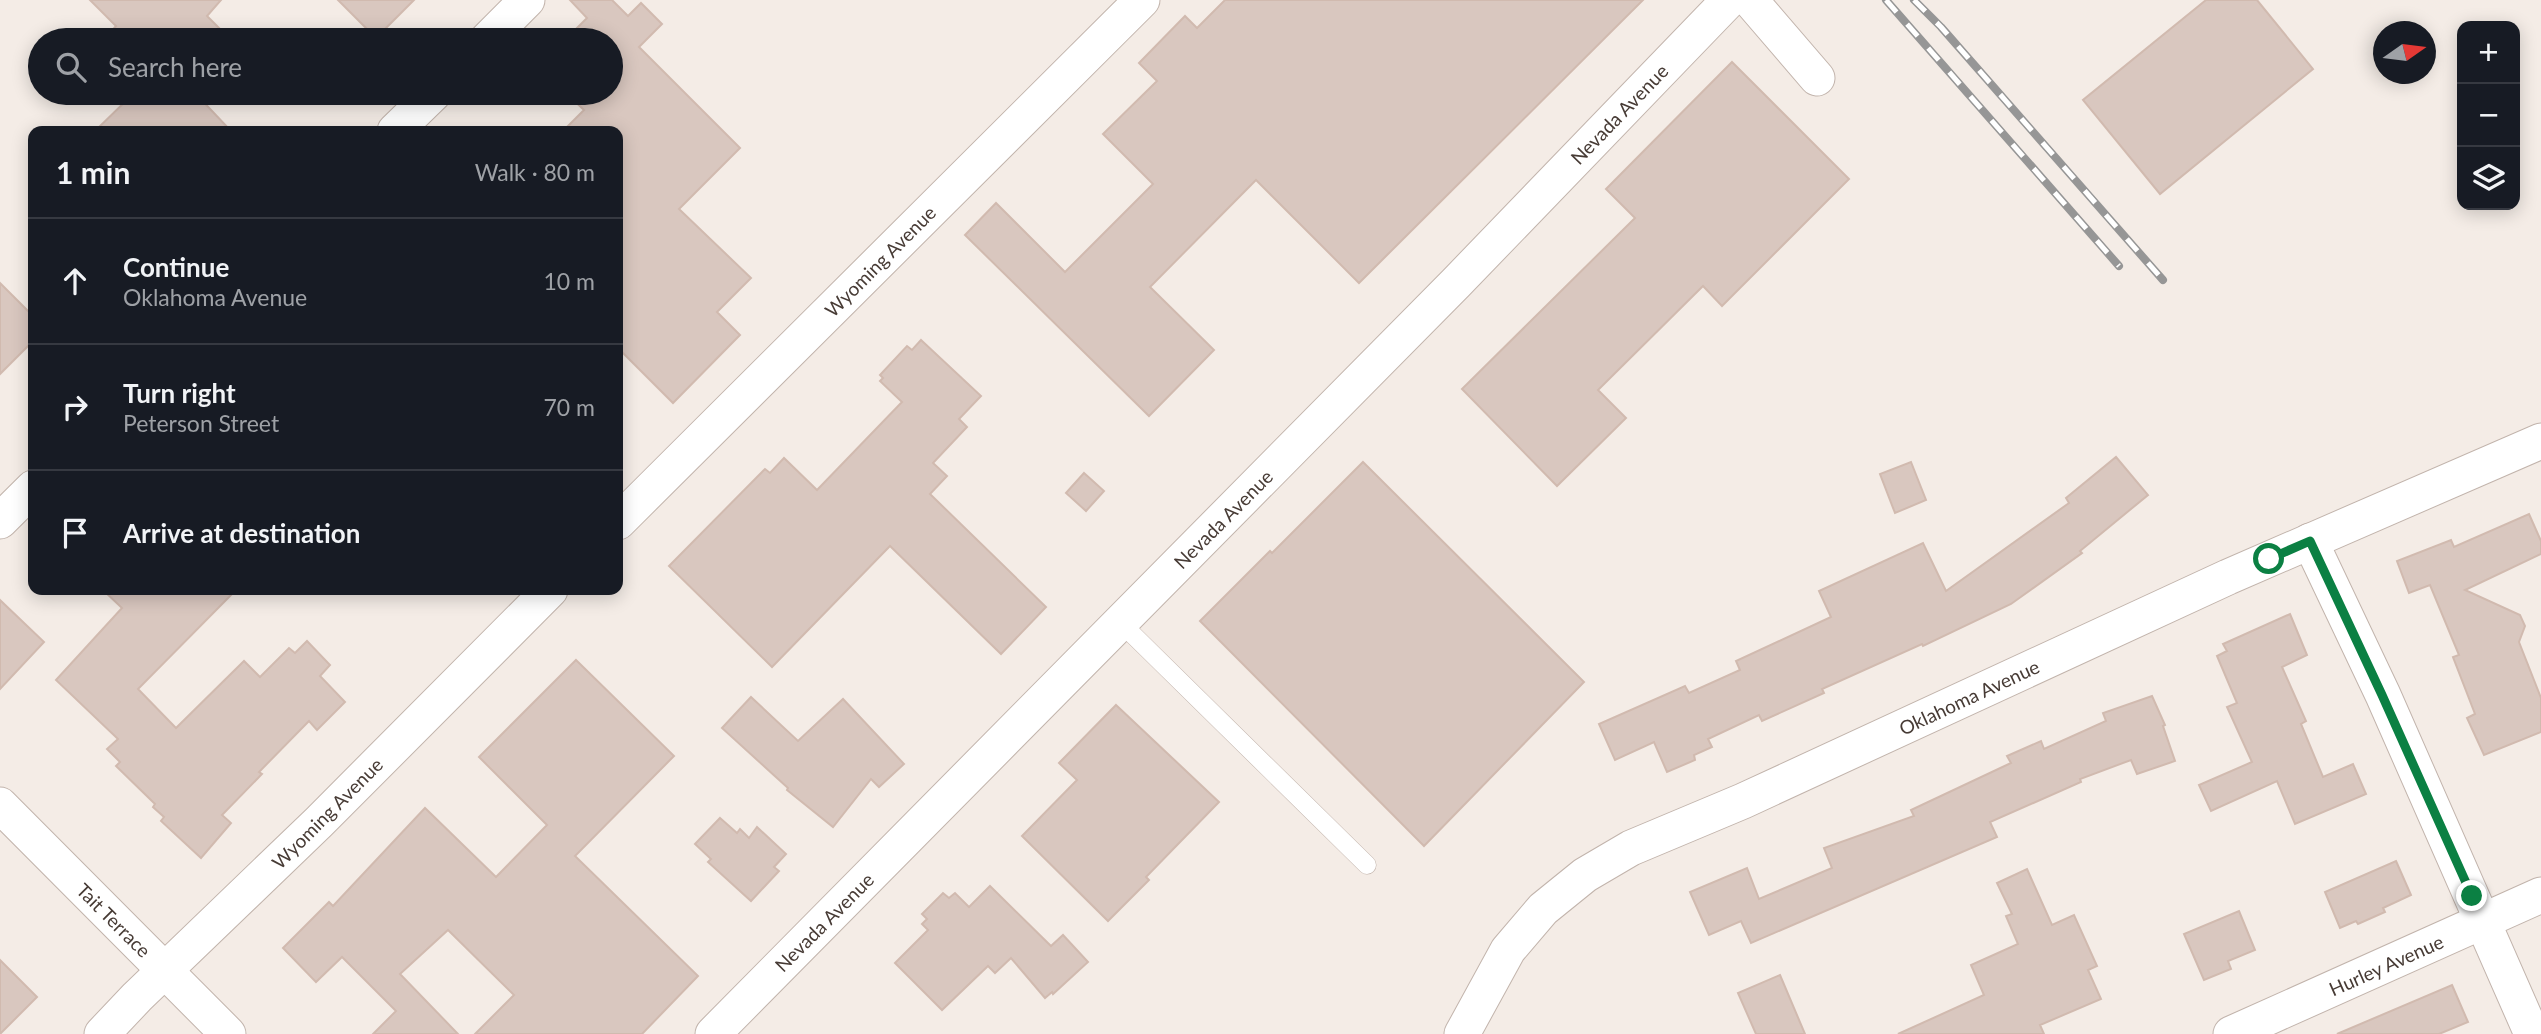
<!DOCTYPE html>
<html lang="en">
<head>
<meta charset="utf-8">
<style>
  :root { --surface:#171b24; --page:#20242c; --text:#f1f3f6; --muted:#9ea1a6; --line:#363941 }
  body { margin:0; font-family:Lato,sans-serif; background:var(--page); color:var(--text) }
  .controls { position:absolute; right:21px; top:21px; display:grid; overflow:hidden; border-radius:14px; box-shadow:0 4px 18px #0003 }
  .controls button { width:63px; height:63px; display:grid; place-items:center; padding:0; border:0; border-bottom:2px solid var(--line); background:var(--surface); color:var(--text); font:35px sans-serif }
  .compass { position:absolute; left:2373px; top:21px; width:63px; height:63px; border-radius:50%; background:var(--surface); box-shadow:0 4px 18px #0003; rotate:76deg }
  .stop { position:absolute; width:21px; height:21px; margin:-16px; border:5px solid #0b8043; border-radius:50%; background:#fff }
  .stop.end { background:#0b8043; border-color:#fff; box-shadow:0 2px 7px #0008 }
  .list { margin:0; padding:0; list-style:none }
  h2 { display:flex; justify-content:space-between; align-items:center; height:91px; margin:0; padding:0 28px; font-size:30px }
  h2 small { font-size:23px; font-weight:400; color:var(--muted) }
  .list li { display:grid; grid-template-columns:46px 1fr auto; gap:21px; align-items:center; box-sizing:border-box; height:126px; padding:0 28px; border-top:2px solid var(--line) }
  .list b { display:block; font-size:26px; white-space:nowrap }
  .list p { margin:0; font-size:23px; white-space:nowrap; color:var(--muted) }
  .list em { font-size:23px; font-style:normal; color:var(--muted) }
  .icon { flex:none; width:38px; height:38px; fill:none; stroke:currentColor; stroke-width:2; stroke-linecap:round; stroke-linejoin:round }
  .map { position:relative; flex:none; width:2541px; height:1034px; overflow:hidden }
  .search { position:absolute; background:var(--surface); box-shadow:0 4px 18px #0003; left:28px; top:28px; width:595px; height:77px; display:flex; align-items:center; gap:18px; box-sizing:border-box; padding:0 24px; border-radius:38px; color:var(--muted); font-size:26px }
  .panel { position:absolute; background:var(--surface); box-shadow:0 4px 18px #0003; left:28px; top:126px; width:595px; height:469px; border-radius:14px }
  .map>svg:first-child { display:block }
  .building { fill:#d9c7bf; stroke:#d1baaf; stroke-width:2 }
  .lines { fill:none; stroke-linecap:round; stroke-linejoin:round }
  .lane-casing { stroke:#c2b4ac; stroke-width:19 }
  .street-casing { stroke:#c2b4ac; stroke-width:37 }
  .lane { stroke:#fff; stroke-width:18 }
  .street { stroke:#fff; stroke-width:35 }
  .rail-casing { stroke:#969696; stroke-width:8 }
  .rail { stroke:#fff; stroke-width:5; stroke-dasharray:16; stroke-linecap:butt }
  .route { stroke:#0b8043; stroke-width:9 }
  .labels { text-anchor:middle; dominant-baseline:central; stroke-width:5; stroke-linejoin:round; paint-order:stroke }
  .street-label { font-size:19px; fill:#473b35; stroke:#fff }
</style>
</head>
<body>
<div class="map">
<svg width="2541" height="1034" viewBox="0 0 2541 1034">
  <rect width="100%" height="100%" fill="#f4ece6"/>
  <g class="building">
    <polygon points="90,0 221,0 207,16 231,40 104,40 116,26"/>
    <polygon points="338,0 414,0 376,38"/>
    <polygon points="570,0 612,0 628,16 641,3 662,24 639,47 740,148 679,209 751,278 717,312 740,335 673,403 618,348 618,131 563,131 584,110 566,93 611,93 611,40 565,40 587,18"/>
    <polygon points="1225,0 1643,0 1359,283 1256,180 1150,287 1214,350 1149,416 965,235 996,203 1065,272 1153,184 1103,134 1157,81 1139,63 1185,16 1197,28"/>
    <polygon points="2206,0 2257,0 2313,69 2160,194 2083,100"/>
    <polygon points="1732,62 1849,179 1722,306 1703,286 1598,390 1626,418 1557,486 1462,389 1635,218 1606,189"/>
    <polygon points="134,93 195,93 231,131 95,131"/>
    <polygon points="0,283 33,316 33,341 0,374"/>
    <polygon points="921,340 981,396 959,419 967,427 933,463 947,476 930,494 1046,607 1001,654 890,546 772,667 669,566 765,469 770,473 784,458 817,490 902,402 880,381 883,378 880,375 907,346 912,350"/>
    <polygon points="2116,457 2148,495 2080,551 2082,553 2011,604 1923,646 1922,644 1822,689 1824,693 1762,721 1759,715 1708,739 1712,747 1694,755 1695,760 1667,772 1654,742 1615,760 1599,724 1685,686 1689,693 1740,670 1736,661 1831,617 1819,591 1923,543 1946,591 2069,503 2066,498"/>
    <polygon points="1363,462 1584,682 1424,846 1200,621 1270,551 1272,553"/>
    <polygon points="1911,462 1926,500 1895,513 1880,474"/>
    <polygon points="1084,473 1104,491 1086,511 1066,493"/>
    <polygon points="2529,514 2541,541 2541,554 2465,590 2520,615 2525,626 2519,642 2541,698 2541,732 2484,755 2467,718 2475,714 2453,657 2459,655 2430,585 2409,593 2397,561 2451,540 2454,547"/>
    <polygon points="103,590 236,590 138,689 176,728 244,661 260,677 289,648 295,653 307,641 330,665 320,676 345,702 317,730 309,721 259,772 262,774 222,815 231,823 201,858 161,821 164,817 153,807 155,804 116,766 120,762 107,749 118,739 56,680 122,608"/>
    <polygon points="0,600 44,642 0,689"/>
    <polygon points="2290,614 2307,655 2282,667 2306,721 2301,724 2323,777 2353,764 2366,794 2295,824 2277,781 2211,811 2199,785 2252,762 2227,707 2237,703 2217,656 2227,651 2223,644"/>
    <polygon points="576,660 674,756 575,856 698,976 642,1034 475,1034 514,995 448,930 400,974 458,1034 373,1034 396,1011 342,957 316,982 283,948 329,902 333,906 425,808 496,877 547,825 479,757"/>
    <polygon points="2152,696 2165,725 2163,726 2175,761 2137,774 2131,760 2080,779 2081,782 1990,822 1997,837 1751,943 1741,921 1709,935 1690,892 1747,868 1759,899 1832,868 1824,848 1914,816 1911,810 2011,763 2007,756 2041,741 2044,749 2106,721 2103,713"/>
    <polygon points="751,697 798,741 843,699 904,764 879,787 871,779 833,827 787,790 788,788 722,728"/>
    <polygon points="1116,705 1219,802 1146,877 1149,880 1108,921 1022,836 1077,780 1059,763"/>
    <polygon points="720,818 737,833 740,829 749,838 757,827 786,854 774,867 779,871 751,901 708,862 711,859 695,844"/>
    <polygon points="2396,861 2411,895 2383,908 2385,912 2358,924 2356,921 2340,928 2325,892"/>
    <polygon points="2027,869 2052,925 2074,915 2097,966 2088,970 2101,999 2040,1025 2044,1034 1898,1034 1984,995 1971,965 2018,944 2006,916 2012,914 1997,883"/>
    <polygon points="990,886 1051,946 1063,935 1088,962 1053,994 1052,992 1045,998 1011,958 995,973 988,966 942,1010 895,963 928,930 922,924 927,919 922,914 943,893 949,898 955,893 969,907"/>
    <polygon points="2239,911 2255,950 2228,961 2231,969 2204,980 2184,934"/>
    <polygon points="0,960 37,997 0,1034"/>
    <polygon points="1780,975 1805,1034 1756,1034 1738,993"/>
    <polygon points="2452,985 2468,1022 2439,1034 2337,1034"/>
  </g>
  <g class="lines">
    <g class="lane-casing">
      <polyline id="lane" points="1120,622 1367,865"/>
    </g>
    <g class="street-casing">
      <g id="street">
        <polyline points="1750,0 1817,78"/>
        <polyline points="487,40 527,0"/>
        <polyline points="395,131 434,93"/>
        <polyline points="0,521 33,488"/>
        <polyline points="618,522 1142,0"/>
        <polyline points="2310,541 2383,695 2532,1034"/>
        <polyline points="0,805 228,1034"/>
        <polyline points="102,1034 137,997 319,822 550,590"/>
        <polyline points="713,1034 1456,283 1729,0"/>
        <polyline points="1462,1034 1508,950 1543,909 1585,875 1631,848 1743,801 2228,577 2541,441"/>
        <polyline points="2231,1034 2541,895"/>
      </g>
    </g>
    <use href="#lane" class="lane"/>
    <use href="#street" class="street"/>
    <g class="rail-casing">
      <g id="rail">
        <polyline points="1886,0 2119,266"/>
        <polyline points="1914,0 1941,27 2163,280"/>
      </g>
    </g>
    <use href="#rail" class="rail"/>
  </g>
  <g class="lines">
    <polyline class="route" points="2269,559 2310,541 2382,695 2472,896"/>
  </g>
  <g class="labels">
    <g class="street-label">
      <text transform="translate(1619 114) rotate(-46)">Nevada Avenue</text>
      <text transform="translate(880 261) rotate(-45)">Wyoming Avenue</text>
      <text transform="translate(1223 519) rotate(-45)">Nevada Avenue</text>
      <text transform="translate(1969 697) rotate(-25)">Oklahoma Avenue</text>
      <text transform="translate(327 813) rotate(-45)">Wyoming Avenue</text>
      <text transform="translate(114 920) rotate(45)">Tait Terrace</text>
      <text transform="translate(824 922) rotate(-45)">Nevada Avenue</text>
      <text transform="translate(2386 965) rotate(-24)">Hurley Avenue</text>
    </g>
  </g>
</svg>
<div class="controls">
<button>+</button>
<button>−</button>
<button><svg class="icon" aria-label="layers" viewBox="0 0 24 24"><path d="M12 4l9 5-9 5-9-5zM3 14l9 5 9-5"/></svg></button>
</div>
<svg class="compass" viewBox="-18 -18 36 36"><path d="M0-13l5 13h-10z" fill="#e53935"/><path d="M0 13l5-13h-10z" fill="#9ea1a6"/></svg>
<div class="stop" style="left:2269px;top:559px"></div>
<div class="stop end" style="left:2472px;top:896px"></div>
<div class="search"><svg class="icon" aria-label="search" viewBox="0 0 24 24"><circle cx="10" cy="10" r="6"/><path d="M15 15l6 6"/></svg>Search here</div>
<section class="panel">
<h2>1 min<small>Walk · 80 m</small></h2>
<ul class="list">
<li><svg class="icon" aria-label="ahead" viewBox="0 0 24 24"><path d="M12 20V5M6 11l6-6 6 6"/></svg><div><b>Continue</b><p>Oklahoma Avenue</p></div><em>10 m</em></li>
<li><svg class="icon" aria-label="right" viewBox="0 0 24 24"><path d="M7 20v-9h11M14 6l5 5-5 5"/></svg><div><b>Turn right</b><p>Peterson Street</p></div><em>70 m</em></li>
<li><svg class="icon" aria-label="arrive" viewBox="0 0 24 24"><path d="M6 21V4h12l-3 4 3 4H6"/></svg><div><b>Arrive at destination</b></div></li>
</ul>
</section>
</div>
</body>
</html>
